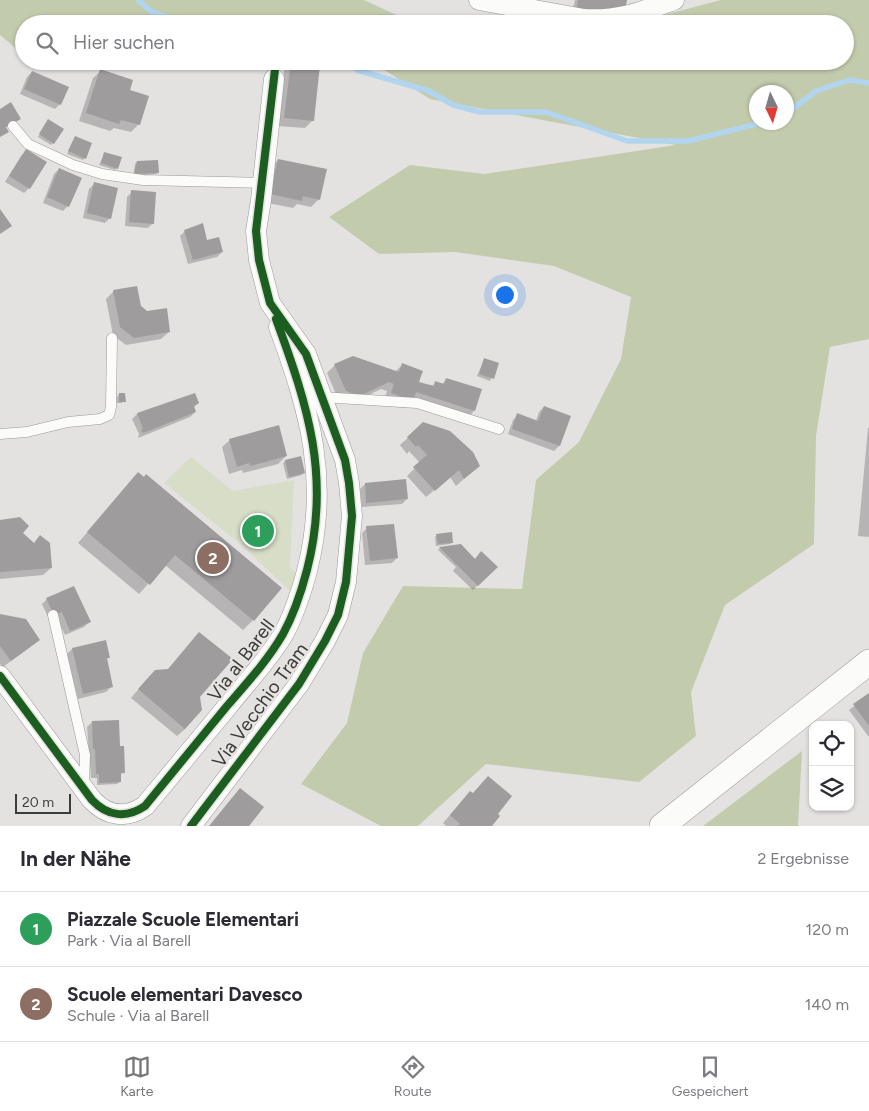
<!DOCTYPE html>
<html lang="de">
<head>
<meta charset="utf-8">
<style>
  :root { --surface:#fff; --page:#f2f2f3; --text:#2b2b33; --muted:#7c7c81; --line:#e1e1e2; --accent:#777675 }
  body { margin:0; font-family:Figtree,sans-serif; background:var(--page); color:var(--text) }
  .controls { position:absolute; right:15px; bottom:15px; display:grid; overflow:hidden; border-radius:10px; box-shadow:0 1px 4px #0004 }
  .controls button { width:45px; height:45px; display:grid; place-items:center; padding:0; border:0; border-bottom:1px solid var(--line); background:var(--surface); color:var(--text); font:25px sans-serif }
  .compass { position:absolute; left:749px; top:85px; width:45px; height:45px; border-radius:50%; background:var(--surface); box-shadow:0 1px 4px #0004; rotate:175deg }
  .scale { position:absolute; left:15px; bottom:12px; width:56px; box-sizing:border-box; padding-left:5px; border:2px solid #3d3c3b; border-top:0; font-size:14px; line-height:18px; white-space:nowrap; color:#3d3c3b; -webkit-text-stroke:4px #e5e2e0; paint-order:stroke }
  .you { position:absolute; left:504px; top:294px; width:18px; height:18px; margin:-12px; border:4px solid #fff; border-radius:50%; background:#1a73e8; box-shadow:0 0 0 8px #1a73e833 }
  .badge { display:grid; place-items:center; width:32px; height:32px; border-radius:50%; background:var(--accent); color:#fff; font-size:16px; font-weight:700 }
  .pin { position:absolute; translate:-50% -50%; border:2px solid #fff; box-shadow:0 1px 5px #0006 }
  .list { margin:0; padding:0; list-style:none }
  h2 { display:flex; justify-content:space-between; align-items:center; height:65px; margin:0; padding:0 20px; font-size:21px }
  h2 small { font-size:16px; font-weight:400; color:var(--muted) }
  .list li { display:grid; grid-template-columns:32px 1fr auto; gap:15px; align-items:center; box-sizing:border-box; height:75px; padding:0 20px; border-top:1px solid var(--line) }
  .list b { display:block; font-size:19px; white-space:nowrap }
  .list p { margin:0; font-size:16px; white-space:nowrap; color:var(--muted) }
  .list em { font-size:16px; font-style:normal; color:var(--muted) }
  .icon { flex:none; width:28px; height:28px; fill:none; stroke:currentColor; stroke-width:2; stroke-linecap:round; stroke-linejoin:round }
  .map { position:relative; flex:none; width:869px; height:826px; overflow:hidden }
  .search { position:absolute; background:var(--surface); box-shadow:0 1px 4px #0004; left:15px; right:15px; top:15px; height:55px; display:flex; align-items:center; gap:12px; box-sizing:border-box; padding:0 18px; border-radius:28px; color:var(--muted); font-size:19px }
  .sheet { height:215px; background:var(--surface) }
  nav { display:flex; justify-content:space-around; align-items:center; box-sizing:border-box; height:70px; border-top:1px solid var(--line); background:var(--surface); font-size:14px; color:var(--muted) }
  nav a { display:grid; justify-items:center; gap:2px }
  nav .on { color:var(--accent) }
  .map>svg:first-child { display:block }
  .green { fill:#d7ddc7 }
  .forest { fill:#c3cbad; fill-rule:evenodd }
  .shadow { fill:#0003 }
  .lines { fill:none; stroke-linecap:round; stroke-linejoin:round }
  .stream { stroke:#b2d5ef; stroke-width:5.5 }
  .building { fill:#9e9c9c }
  .service-casing { stroke:#9a9898; stroke-width:11 }
  .minor-casing { stroke:#9a9898; stroke-width:21 }
  .tertiary-casing { stroke:#9a9898; stroke-width:26 }
  .service { stroke:#fbfbfa; stroke-width:10 }
  .minor { stroke:#fbfbfa; stroke-width:20 }
  .tertiary { stroke:#fbfbfa; stroke-width:25 }
  .cycleway-casing { stroke:#e5e2e0; stroke-width:11 }
  .cycleway { stroke:#1b5e20; stroke-width:8 }
  .labels { text-anchor:middle; dominant-baseline:central; stroke-width:5; stroke-linejoin:round; paint-order:stroke }
  .street-label { font-size:19px; fill:#3d3c3b; stroke:#e5e2e0 }
</style>
</head>
<body>
<div class="map">
<svg width="869" height="826" viewBox="0 0 869 826">
  <rect width="100%" height="100%" fill="#e4e2e1"/>
  <polygon class="green" points="191,457 233,491 294,480 290,568 296,573 291,592 238,542 164,483"/>
  <g class="forest">
    <polygon points="0,0 364,0 416,24 24,24 24,53 20,52 0,35"/>
    <path d="M 721,0 L 869,0 L 869,339 L 830,347 L 816,436 L 814,544 L 725,605 L 691,692 L 696,736 L 639,782 L 486,764 L 418,826 L 381,826 L 301,784 L 347,723 L 363,653 L 403,586 L 522,589 L 536,480 L 579,442 L 621,359 L 631,297 L 554,266 L 455,252 L 379,254 L 329,217 L 410,165 L 484,174 L 676,145 L 430,99 L 370,61 L 845,61 L 845,24 L 630,24 ZM 756,92 L 786,92 L 786,122 L 756,122 Z"/>
    <polygon points="56,61 161,61 116,66"/>
    <polygon points="802,751 798,826 703,826"/>
  </g>
  <g class="shadow">
    <polygon points="575,0 625,0 570,20"/>
    <polygon points="291,63 313,120 305,128 277,126 284,71"/>
    <polygon points="101,71 128,90 139,124 131,132 114,128 110,131 79,121 93,78"/>
    <polygon points="32,72 67,88 60,104 55,109 20,94 27,77"/>
    <polygon points="46,123 53,143 51,145 38,137"/>
    <polygon points="75,137 85,158 83,160 67,154"/>
    <polygon points="26,151 29,188 24,193 5,182 21,156"/>
    <polygon points="105,153 117,168 115,170 99,165"/>
    <polygon points="278,160 319,199 311,207 297,204 293,208 263,202 270,168"/>
    <polygon points="137,162 158,172 156,174 133,176 135,164"/>
    <polygon points="59,169 68,206 63,211 43,203 54,174"/>
    <polygon points="94,184 110,218 105,223 83,218 89,189"/>
    <polygon points="132,192 153,223 148,228 125,226 127,197"/>
    <polygon points="185,231 206,241 222,252 217,257 188,264 180,236"/>
    <polygon points="114,291 147,312 169,332 161,339 126,345 113,335 106,299"/>
    <polygon points="484,360 498,364 490,381 477,376"/>
    <polygon points="335,365 395,372 402,365 416,387 431,387 435,383 441,385 447,379 474,411 469,416 411,400 404,408 384,401 387,391 381,389 352,403 338,399 327,373"/>
    <polygon points="119,394 124,401 122,403 117,403 117,397"/>
    <polygon points="194,394 198,403 193,408 195,412 190,417 138,438 139,434 132,419 137,414"/>
    <polygon points="544,407 559,446 554,451 508,434 513,420 518,415 536,421 539,412"/>
    <polygon points="423,424 478,466 456,486 450,477 426,497 407,476 420,463 409,451 407,454 400,445"/>
    <polygon points="869,427 869,537 858,536 868,428"/>
    <polygon points="230,440 286,456 278,464 243,473 242,470 229,474 222,447"/>
    <polygon points="285,461 304,473 302,475 287,479 283,463"/>
    <polygon points="138,473 253,620 243,630 165,565 139,594 78,543"/>
    <polygon points="365,484 407,499 402,504 362,507 360,489"/>
    <polygon points="0,521 21,534 51,568 43,575 0,579"/>
    <polygon points="367,528 397,558 392,563 365,565 362,533"/>
    <polygon points="437,535 452,542 450,544 436,546 435,537"/>
    <polygon points="460,545 474,560 496,567 473,590 453,571 456,567 438,550 440,548"/>
    <polygon points="47,599 89,622 84,627 65,635 56,616 49,619 42,604"/>
    <polygon points="0,615 38,640 30,647 3,667 0,664"/>
    <polygon points="72,649 109,657 106,660 111,687 106,692 78,699 67,654"/>
    <polygon points="147,679 199,697 185,729 177,736 131,698"/>
    <polygon points="869,695 869,736 868,736 849,710"/>
    <polygon points="92,722 119,748 123,772 120,776 120,782 117,784 97,785 97,778 91,778 87,727"/>
    <polygon points="463,800 496,814 491,826 446,826 443,823"/>
  </g>
  <g class="lines">
    <g class="stream">
      <polyline points="138,0 152,12 190,24"/>
      <polyline points="357,70 429,91 453,105 480,112 546,112 627,141 688,141 765,122"/>
      <polyline points="786,114 816,91 849,80 869,83"/>
    </g>
  </g>
  <g class="building">
    <polygon points="578,0 627,0 624,15 575,15"/>
    <polygon points="291,62 320,65 314,121 284,118"/>
    <polygon points="100,69 133,80 130,90 149,96 140,125 121,120 119,124 86,113"/>
    <polygon points="32,71 69,87 61,105 24,89"/>
    <polygon points="11,102 21,119 6,127 9,132 0,137 0,109"/>
    <polygon points="48,119 64,129 54,144 39,134"/>
    <polygon points="75,136 92,143 86,159 68,151"/>
    <polygon points="26,149 47,162 30,189 9,176"/>
    <polygon points="104,152 122,157 118,169 101,163"/>
    <polygon points="278,159 327,169 320,200 303,196 302,201 270,194"/>
    <polygon points="158,160 159,173 134,174 137,161"/>
    <polygon points="59,168 82,178 69,207 47,197"/>
    <polygon points="94,182 118,188 111,219 87,213"/>
    <polygon points="131,190 156,192 154,224 129,222"/>
    <polygon points="0,209 12,226 0,234"/>
    <polygon points="203,223 207,240 219,237 223,252 193,260 184,230"/>
    <polygon points="137,286 141,306 147,311 167,308 170,332 134,338 120,327 113,290"/>
    <polygon points="353,356 399,372 402,363 423,371 419,382 434,386 435,381 444,384 446,378 482,389 475,411 416,392 413,401 391,393 394,384 389,382 360,396 346,391 334,364"/>
    <polygon points="484,358 499,363 494,379 479,374"/>
    <polygon points="119,393 125,393 126,402 119,402"/>
    <polygon points="195,393 199,403 194,406 196,412 143,433 141,430 143,429 137,413"/>
    <polygon points="544,406 571,416 560,446 512,429 517,413 538,421"/>
    <polygon points="423,422 450,431 473,452 480,466 464,479 459,470 435,491 413,467 427,455 418,445 416,447 407,437"/>
    <polygon points="279,425 287,456 250,466 249,463 237,467 229,439"/>
    <polygon points="301,456 305,473 289,477 285,460"/>
    <polygon points="138,472 144,477 146,474 282,588 254,621 175,555 150,585 87,532"/>
    <polygon points="406,479 408,499 366,503 365,483"/>
    <polygon points="20,517 29,526 23,533 34,543 40,535 50,543 52,568 0,572 0,520"/>
    <polygon points="394,524 398,558 370,561 366,526"/>
    <polygon points="452,532 453,543 438,544 436,534"/>
    <polygon points="461,544 475,559 481,551 498,567 478,586 439,547"/>
    <polygon points="74,586 91,622 70,631 62,612 54,615 46,598"/>
    <polygon points="0,614 26,619 40,640 11,661 0,646"/>
    <polygon points="199,632 233,659 200,697 202,710 185,729 138,689 155,670 168,669"/>
    <polygon points="106,640 110,658 107,658 113,687 83,694 72,648"/>
    <polygon points="869,693 869,726 853,704"/>
    <polygon points="119,720 120,746 124,746 125,773 121,773 121,782 99,783 99,774 96,774 95,749 93,749 92,721"/>
    <polygon points="488,776 512,796 498,814 500,816 492,826 458,826 460,824 450,815 470,791 473,793"/>
    <polygon points="240,788 264,807 249,826 209,826"/>
  </g>
  <g class="lines">
    <g class="service-casing">
      <g id="service">
        <polyline points="13,126 28,144 73,165 102,174 143,180 263,183"/>
        <polyline points="321,397 417,403 499,429"/>
        <polyline points="0,434 27,432 68,422 100,419 109,415 111,407 112,338"/>
        <polyline points="53,615 85,755 84,787"/>
      </g>
    </g>
    <g class="minor-casing">
      <g id="minor">
        <path d="M 479,0 L 584,19 C 619,21 641,12 674,0"/>
        <path d="M 0,676 L 92,800 C 107,816 126,819 145,806 C 172,773 200,740 227,707 C 246,683 267,661 283,635 C 294,615 301,593 307,571 C 330,480 310,412 279,327"/>
        <polyline points="191,826 299,684 325,641 338,615 346,582 352,516 349,483 345,460 306,354 270,303 259,260 256,231 261,200 274,79"/>
      </g>
    </g>
    <g class="tertiary-casing">
      <polyline id="tertiary" points="662,826 869,662"/>
    </g>
    <use href="#service" class="service"/>
    <use href="#minor" class="minor"/>
    <use href="#tertiary" class="tertiary"/>
    <g class="cycleway-casing">
      <g id="cycleway">
        <path d="M 0,676 L 92,800 C 107,816 126,819 145,806 C 172,773 200,739 227,706 C 247,683 268,660 283,634 C 294,614 301,593 307,570 C 331,477 308,406 276,319"/>
        <polyline points="191,826 299,684 325,641 338,615 346,582 352,516 349,483 345,460 306,354 270,303 259,260 256,231 276,61"/>
      </g>
    </g>
    <use href="#cycleway" class="cycleway"/>
  </g>
  <g class="labels">
    <g class="street-label">
      <text transform="translate(241 660) rotate(-53)">Via al Barell</text>
      <text transform="translate(260 705) rotate(-54)">Via Vecchio Tram</text>
    </g>
  </g>
</svg>
<div class="controls">
<button><svg class="icon" aria-label="locate" viewBox="0 0 24 24"><circle cx="12" cy="12" r="6"/><path d="M12 2v4M12 18v4M2 12h4M18 12h4"/></svg></button>
<button><svg class="icon" aria-label="layers" viewBox="0 0 24 24"><path d="M12 4l9 5-9 5-9-5zM3 14l9 5 9-5"/></svg></button>
</div>
<svg class="compass" viewBox="-18 -18 36 36"><path d="M0-13l5 13h-10z" fill="#e53935"/><path d="M0 13l5-13h-10z" fill="#7c7c81"/></svg>
<div class="scale">20 m</div>
<div class="you"></div>
<div class="pin badge" style="left:258px;top:531px;background:#2e9e5b">1</div>
<div class="pin badge" style="left:213px;top:558px;background:#8d6e63">2</div>
<div class="search"><svg class="icon" aria-label="search" viewBox="0 0 24 24"><circle cx="10" cy="10" r="6"/><path d="M15 15l6 6"/></svg>Hier suchen</div>
</div>
<section class="sheet">
<h2>In der Nähe<small>2 Ergebnisse</small></h2>
<ul class="list">
<li><span class="badge" style="background:#2e9e5b">1</span><div><b>Piazzale Scuole Elementari</b><p>Park · Via al Barell</p></div><em>120 m</em></li>
<li><span class="badge" style="background:#8d6e63">2</span><div><b>Scuole elementari Davesco</b><p>Schule · Via al Barell</p></div><em>140 m</em></li>
</ul>
</section>
<nav>
<a class="on"><svg class="icon" aria-label="map" viewBox="0 0 24 24"><path d="M3 6l6-2 6 2 6-2v14l-6 2-6-2-6 2zM9 4v14M15 6v14"/></svg>Karte</a>
<a><svg class="icon" aria-label="directions" viewBox="0 0 24 24"><path d="M12 3l9 9-9 9-9-9zM9 14v-3h6M13 9l2 2-2 2"/></svg>Route</a>
<a><svg class="icon" aria-label="saved" viewBox="0 0 24 24"><path d="M7 4h10v16l-5-4-5 4z"/></svg>Gespeichert</a>
</nav>
</body>
</html>
